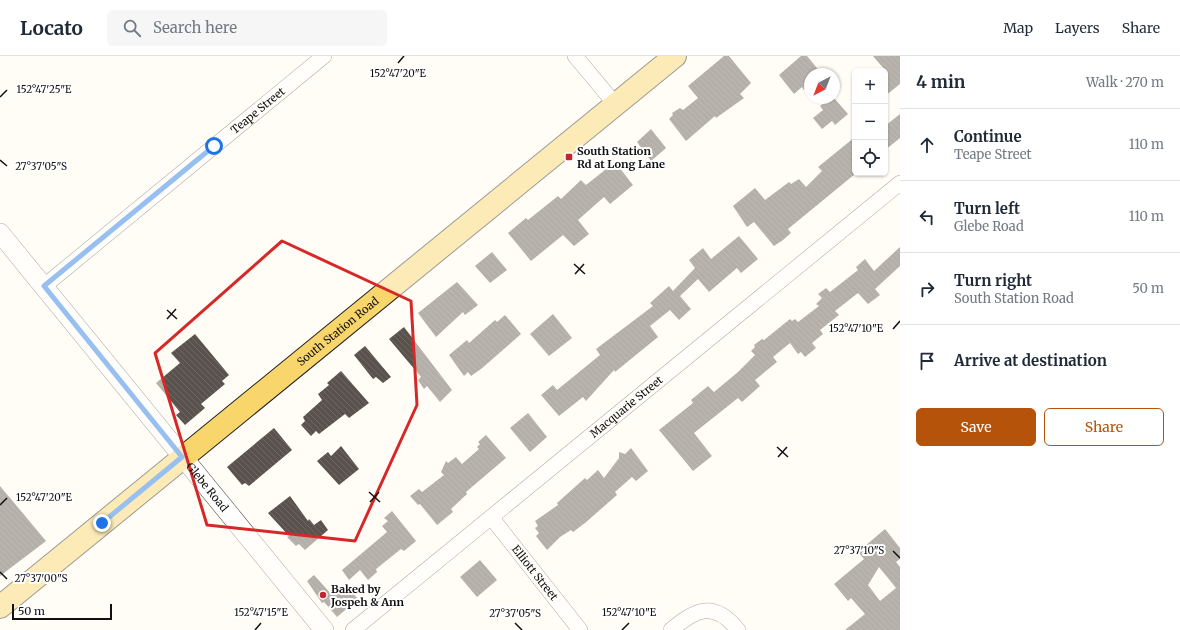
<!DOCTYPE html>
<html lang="en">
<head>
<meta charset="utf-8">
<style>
  :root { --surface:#fff; --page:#f6f6f7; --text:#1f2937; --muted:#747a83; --line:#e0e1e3; --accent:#b45309 }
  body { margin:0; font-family:Merriweather,serif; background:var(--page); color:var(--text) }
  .controls { position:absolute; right:12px; top:12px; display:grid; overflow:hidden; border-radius:6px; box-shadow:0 1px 3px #0004 }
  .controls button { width:36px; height:36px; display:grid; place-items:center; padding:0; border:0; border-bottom:1px solid var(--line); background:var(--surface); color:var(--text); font:20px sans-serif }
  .compass { position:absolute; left:804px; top:12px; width:36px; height:36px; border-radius:50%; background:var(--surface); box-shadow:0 1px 3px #0004; rotate:222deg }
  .scale { position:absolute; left:12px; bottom:10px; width:100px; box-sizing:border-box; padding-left:4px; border:2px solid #111; border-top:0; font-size:11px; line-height:14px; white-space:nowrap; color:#111; -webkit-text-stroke:3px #fff; paint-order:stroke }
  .stop { position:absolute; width:12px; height:12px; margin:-9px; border:3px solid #1a73e8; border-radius:50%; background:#fff }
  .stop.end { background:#1a73e8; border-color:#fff; box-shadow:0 1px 4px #0008 }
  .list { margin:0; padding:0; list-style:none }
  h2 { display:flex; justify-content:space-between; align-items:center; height:52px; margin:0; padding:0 16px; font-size:17px }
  h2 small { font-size:13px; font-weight:400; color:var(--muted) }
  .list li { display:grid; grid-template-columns:26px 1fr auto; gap:12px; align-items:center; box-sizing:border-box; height:72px; padding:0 16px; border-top:1px solid var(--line) }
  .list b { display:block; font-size:15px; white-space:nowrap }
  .list p { margin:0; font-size:13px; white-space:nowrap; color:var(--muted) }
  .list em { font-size:13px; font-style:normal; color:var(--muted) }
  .actions { display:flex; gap:8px; padding:12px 16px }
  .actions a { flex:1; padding:9px 0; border:1px solid var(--accent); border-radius:6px; text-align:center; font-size:14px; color:var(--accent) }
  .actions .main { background:var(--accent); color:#fff }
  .icon { flex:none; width:22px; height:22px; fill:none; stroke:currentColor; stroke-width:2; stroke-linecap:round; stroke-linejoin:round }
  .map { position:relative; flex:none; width:900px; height:574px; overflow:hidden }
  header { display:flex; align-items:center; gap:24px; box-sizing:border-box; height:56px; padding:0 20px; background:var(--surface); border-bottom:1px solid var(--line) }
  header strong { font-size:19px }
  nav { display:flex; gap:22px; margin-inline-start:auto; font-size:14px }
  .search { width:280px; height:36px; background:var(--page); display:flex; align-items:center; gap:10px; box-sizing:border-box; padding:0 14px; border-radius:6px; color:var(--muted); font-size:15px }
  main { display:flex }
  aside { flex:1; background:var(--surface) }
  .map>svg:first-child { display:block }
  .building { fill:url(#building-back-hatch); fill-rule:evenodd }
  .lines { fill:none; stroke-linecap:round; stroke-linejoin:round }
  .minor-casing { stroke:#444; stroke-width:16 }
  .tertiary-casing { stroke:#444; stroke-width:20 }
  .primary-casing { stroke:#222; stroke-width:24 }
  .minor { stroke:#fff; stroke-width:15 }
  .tertiary { stroke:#fff; stroke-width:19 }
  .primary { stroke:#f9d66b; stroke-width:22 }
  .route { stroke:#1a73e8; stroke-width:5 }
  .marked { fill:none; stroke:#d62828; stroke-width:3; stroke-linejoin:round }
  .ticks { fill:none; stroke:#111; stroke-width:1.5 }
  .poi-dot { fill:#c4262e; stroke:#fff; stroke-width:1.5 }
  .labels { text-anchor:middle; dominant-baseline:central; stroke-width:4; stroke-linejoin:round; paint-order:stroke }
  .street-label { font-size:11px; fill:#111; stroke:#fff }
  .poi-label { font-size:11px; font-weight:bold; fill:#111; stroke:#fff; text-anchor:start }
  .ticks-label { font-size:10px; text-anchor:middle; fill:#111; stroke:#fff; stroke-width:4; stroke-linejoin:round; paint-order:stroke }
</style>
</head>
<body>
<header>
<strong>Locato</strong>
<div class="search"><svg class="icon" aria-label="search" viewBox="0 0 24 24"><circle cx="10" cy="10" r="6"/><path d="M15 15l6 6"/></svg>Search here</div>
<nav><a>Map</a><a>Layers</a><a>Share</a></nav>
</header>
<main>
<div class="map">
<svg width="900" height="574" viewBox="0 0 900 574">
  <defs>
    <pattern id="building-back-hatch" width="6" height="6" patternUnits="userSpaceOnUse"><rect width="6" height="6" fill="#5a524d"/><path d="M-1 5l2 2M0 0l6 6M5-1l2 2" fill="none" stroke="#6d6662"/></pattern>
  </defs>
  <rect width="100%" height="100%" fill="#fffdf5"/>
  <g class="building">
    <polygon points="724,0 729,0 751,27 740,38 744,42 716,62 715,60 686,85 669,63 673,59 672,57 680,52 683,54 698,42 688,30"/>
    <polygon points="801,0 807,0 822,18 810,18 810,29 804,34 802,31 794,38 779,19"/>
    <polygon points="873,0 900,0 900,28 885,40 885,14"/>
    <polygon points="830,42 834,42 848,58 835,69 832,65 822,73 813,62 823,54 820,50"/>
    <polygon points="900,58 900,82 885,94 885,70"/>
    <polygon points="651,73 666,92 651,105 637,86"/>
    <polygon points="855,81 855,118 788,173 791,177 783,184 774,190 754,166 747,171 733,150 755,132 765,144 789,126 791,128 799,123 806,131 822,115 818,111"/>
    <polygon points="615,106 633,129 610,148 604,141 578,164 589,178 574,190 563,179 531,205 508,177 526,162 528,164 558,140 561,143 581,124 586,129"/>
    <polygon points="739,180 758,203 741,217 737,212 709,236 698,223 680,240 691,253 679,264 670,254 650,270 658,281 615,316 614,314 586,345 583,341 559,360 541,339 553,329 557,334 600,299 596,293 653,250 650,247 669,230 673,235 695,212 689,204 703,192 711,203"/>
    <polygon points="900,191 900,210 875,233 880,239 868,248 858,237 835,255 839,259 820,274 823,278 812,287 816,292 805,301 801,296 798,298 790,287 773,301 777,306 755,324 760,330 742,346 738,342 694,377 712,400 693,415 659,374 693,347 691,344 708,330 714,336 738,316 755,299 751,295 755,291 754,289 762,283 764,284 790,263 792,265 795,263 798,266 819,250 816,248 822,242 818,238 826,232 830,236 858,214 856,211 865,203 874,215"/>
    <polygon points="492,196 507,214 490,227 475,210"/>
    <polygon points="457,226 478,249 465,259 463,256 436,281 418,257"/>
    <polygon points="553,258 572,282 549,300 530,278"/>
    <polygon points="505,259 521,278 481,313 471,320 468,316 464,320 449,299 467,284 469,287 495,264 497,266"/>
    <polygon points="404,271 452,334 440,346 427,330 424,333 418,324 421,321 389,283"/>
    <polygon points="195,278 229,319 222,325 225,328 201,348 205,352 185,369 176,359 180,356 156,327 180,307 171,297"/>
    <polygon points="365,290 391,321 383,327 376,321 373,323 354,299"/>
    <polygon points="341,315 369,347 349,362 345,358 319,378 316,375 311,380 301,369 305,365 303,361 322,344 318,338 329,329 327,327"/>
    <polygon points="528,357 547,381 530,396 510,372"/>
    <polygon points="274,372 292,394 249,430 245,427 242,429 227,411"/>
    <polygon points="486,379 506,402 466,436 467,438 451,453 453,456 437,469 420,448 418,449 410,440 419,433 422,436 444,419 441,416 446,405 448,407 456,401 462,408 479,393 477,391 480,388 478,386"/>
    <polygon points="341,390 359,413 339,429 317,405 328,396 331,400"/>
    <polygon points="631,392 648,415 636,425 632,421 615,436 617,439 585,467 573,476 571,474 560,481 547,494 536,480 539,477 535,472 538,470 535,465 558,449 557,447 585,422 587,424 598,414 604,422 619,402 619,396 625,398"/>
    <polygon points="0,430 46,485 0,520"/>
    <polygon points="290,440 308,465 309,463 314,469 321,464 328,474 305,494 299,488 296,490 287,481 289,480 268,457"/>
    <polygon points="392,455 416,485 404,495 401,493 376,513 377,516 368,524 360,514 349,524 342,514 387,476 382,470 388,465 384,462"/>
    <path d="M 885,473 L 900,492 L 900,503 L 896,506 L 900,511 L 900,574 L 845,574 L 865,558 L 851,542 L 848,545 L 834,528 L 864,503 L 858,496 ZM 879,511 L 896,532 L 880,545 L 868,529 Z"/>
    <polygon points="480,504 497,524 477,541 460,521"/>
    <polygon points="314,519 332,539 346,529 358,543 337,561 324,546 322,547 307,525"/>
  </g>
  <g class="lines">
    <g class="minor-casing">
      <g id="minor">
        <polyline points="575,0 615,48"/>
        <path id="s1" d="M 43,231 L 324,0"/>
        <path id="s2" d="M 491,461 L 580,574"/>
        <path id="s3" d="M 353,574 L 900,127"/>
        <path d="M 671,574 C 696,553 714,544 738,574"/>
      </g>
    </g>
    <g class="tertiary-casing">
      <g id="tertiary">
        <path id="s4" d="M 0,177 L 324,574"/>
      </g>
    </g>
    <g class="primary-casing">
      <g id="primary">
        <path id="s5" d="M 0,551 L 675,0"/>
      </g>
    </g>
    <use href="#minor" class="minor"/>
    <use href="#tertiary" class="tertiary"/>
    <use href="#primary" class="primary"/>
  </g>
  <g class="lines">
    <polyline class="route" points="102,467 182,401 44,230 214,90"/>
  </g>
  <path d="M0 0H900V574H0ZM 282,185 L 411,245 L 417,349 L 355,485 L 207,469 L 155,297 Z" fill="#fffdf5" fill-opacity=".55" fill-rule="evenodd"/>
  <path class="marked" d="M 282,185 L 411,245 L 417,349 L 355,485 L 207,469 L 155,297 Z"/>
  <path class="ticks" d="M 398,7 L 404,0M 0,41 L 7,34M 0,104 L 7,110M 574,208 L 585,218M 575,218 L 584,208M 167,254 L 177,263M 167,263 L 176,253M 893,273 L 900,265M 777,391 L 788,401M 778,401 L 787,391M 369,436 L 380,446M 370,446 L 379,436M 0,449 L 7,442M 893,495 L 900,502M 0,516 L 7,523M 515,567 L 522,574M 255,574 L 261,567M 622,574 L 629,567"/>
  <g class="poi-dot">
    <rect x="565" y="97" width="8" height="8" rx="2"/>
    <circle cx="323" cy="539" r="4"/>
  </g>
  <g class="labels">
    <g class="street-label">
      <text stroke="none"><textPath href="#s1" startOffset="278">Teape Street</textPath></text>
      <text stroke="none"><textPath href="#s5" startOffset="436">South Station Road</textPath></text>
      <text stroke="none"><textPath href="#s3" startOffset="353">Macquarie Street</textPath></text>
      <text stroke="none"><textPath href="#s4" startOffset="328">Glebe Road</textPath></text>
      <text stroke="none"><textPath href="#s2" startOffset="71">Elliott Street</textPath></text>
    </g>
    <g class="poi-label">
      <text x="577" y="95">South Station<tspan x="577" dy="13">Rd at Long Lane</tspan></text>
      <text x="331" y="533">Baked by<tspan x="331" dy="13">Jospeh &amp; Ann</tspan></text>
    </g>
  </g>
  <g class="ticks-label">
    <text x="398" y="21">152°47'20"E</text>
    <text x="44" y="37">152°47'25"E</text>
    <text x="41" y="114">27°37'05"S</text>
    <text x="856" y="276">152°47'10"E</text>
    <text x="44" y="445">152°47'20"E</text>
    <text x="859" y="498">27°37'10"S</text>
    <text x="41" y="526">27°37'00"S</text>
    <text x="261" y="560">152°47'15"E</text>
    <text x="629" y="560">152°47'10"E</text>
    <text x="515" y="561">27°37'05"S</text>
  </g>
</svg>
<div class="controls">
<button>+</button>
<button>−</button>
<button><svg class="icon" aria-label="locate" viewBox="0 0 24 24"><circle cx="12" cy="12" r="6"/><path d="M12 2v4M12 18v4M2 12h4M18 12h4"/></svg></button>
</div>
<svg class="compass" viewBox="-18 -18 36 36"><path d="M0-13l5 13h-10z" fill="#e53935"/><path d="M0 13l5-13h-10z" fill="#747a83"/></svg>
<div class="scale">50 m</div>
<div class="stop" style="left:214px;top:90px"></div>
<div class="stop end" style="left:102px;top:467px"></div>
</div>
<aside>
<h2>4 min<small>Walk · 270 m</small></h2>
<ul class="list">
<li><svg class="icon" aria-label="ahead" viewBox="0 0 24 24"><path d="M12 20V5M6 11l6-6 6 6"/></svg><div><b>Continue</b><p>Teape Street</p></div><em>110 m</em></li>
<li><svg class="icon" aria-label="left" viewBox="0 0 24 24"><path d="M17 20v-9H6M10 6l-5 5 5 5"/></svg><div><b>Turn left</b><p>Glebe Road</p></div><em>110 m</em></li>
<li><svg class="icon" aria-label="right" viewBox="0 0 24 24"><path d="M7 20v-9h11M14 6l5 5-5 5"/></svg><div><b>Turn right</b><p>South Station Road</p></div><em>50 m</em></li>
<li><svg class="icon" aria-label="arrive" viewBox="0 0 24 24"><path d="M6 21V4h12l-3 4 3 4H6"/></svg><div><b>Arrive at destination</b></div></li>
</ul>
<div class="actions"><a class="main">Save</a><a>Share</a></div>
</aside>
</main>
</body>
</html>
